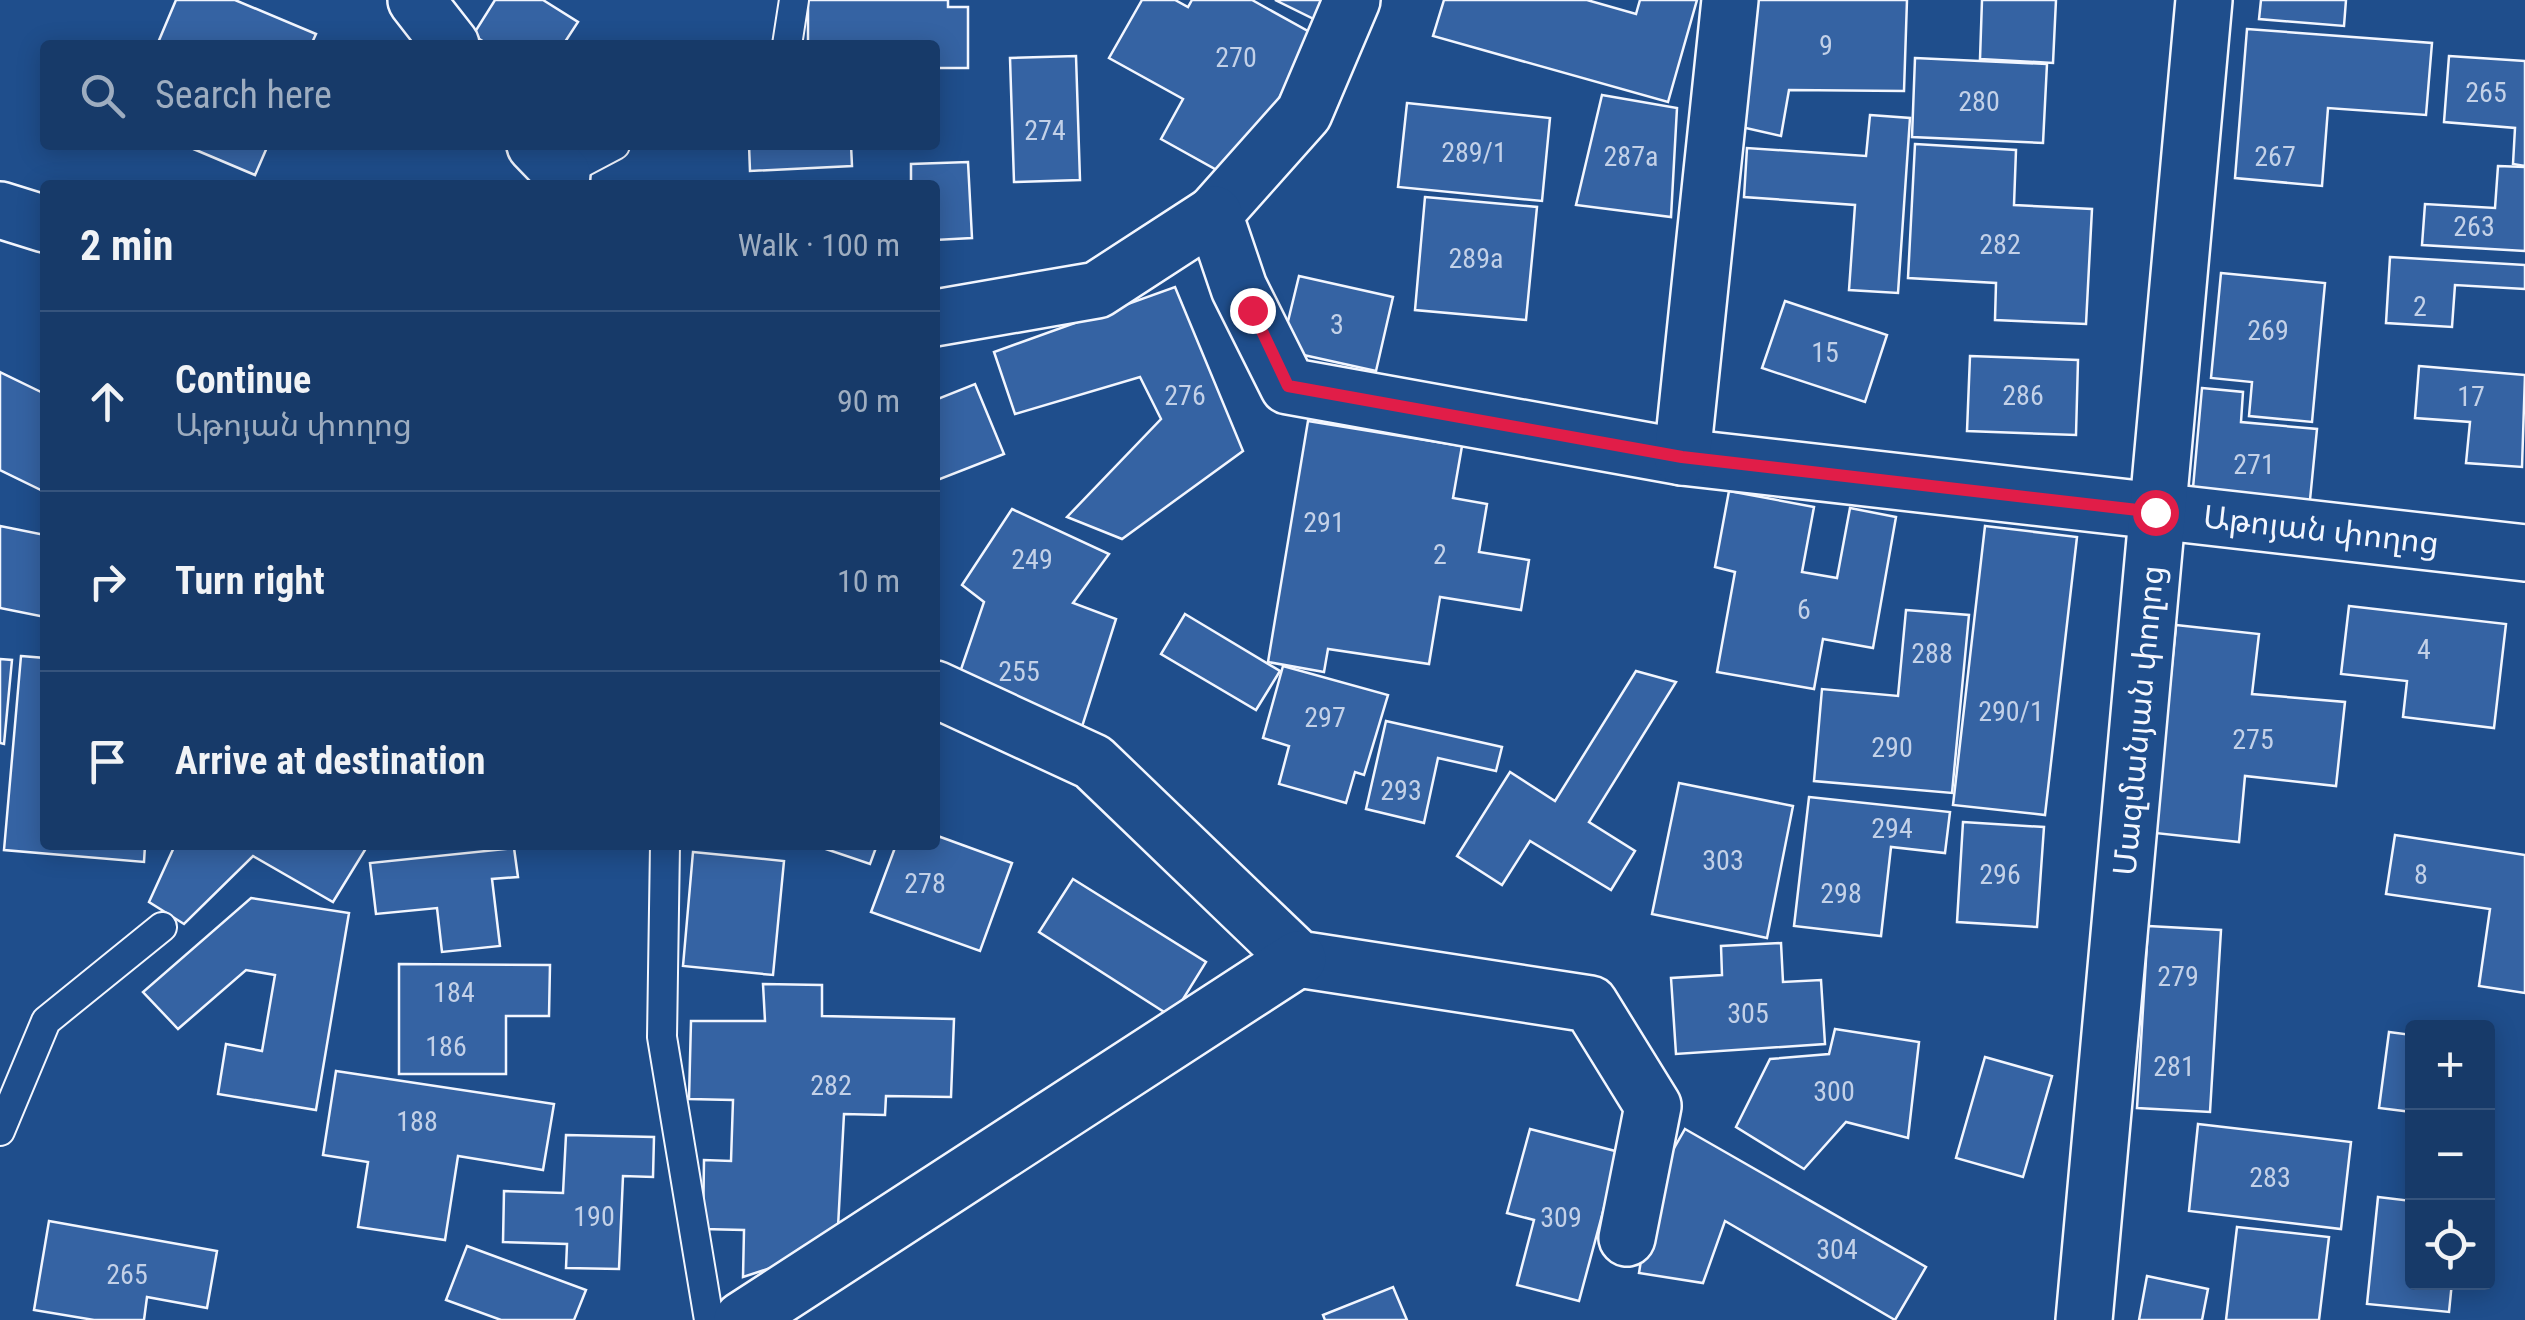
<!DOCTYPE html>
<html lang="en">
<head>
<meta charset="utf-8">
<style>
  :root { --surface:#173a69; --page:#244571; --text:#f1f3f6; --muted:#9eadc0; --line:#36547d }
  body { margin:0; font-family:"Roboto Condensed","Noto Sans Armenian",sans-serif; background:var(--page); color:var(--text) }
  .controls { position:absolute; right:30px; bottom:30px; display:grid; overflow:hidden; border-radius:10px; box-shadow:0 5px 25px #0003 }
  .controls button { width:90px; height:90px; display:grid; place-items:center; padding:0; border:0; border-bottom:2px solid var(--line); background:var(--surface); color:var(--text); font:50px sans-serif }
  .stop { position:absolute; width:30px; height:30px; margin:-22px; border:8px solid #e11d48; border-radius:50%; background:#fff }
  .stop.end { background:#e11d48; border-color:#fff; box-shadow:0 2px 10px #0008 }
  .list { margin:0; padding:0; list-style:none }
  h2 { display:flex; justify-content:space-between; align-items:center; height:130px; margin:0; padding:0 40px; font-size:42px }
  h2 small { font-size:32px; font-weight:400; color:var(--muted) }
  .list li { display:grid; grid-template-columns:65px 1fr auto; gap:30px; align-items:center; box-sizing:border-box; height:180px; padding:0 40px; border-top:2px solid var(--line) }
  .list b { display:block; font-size:38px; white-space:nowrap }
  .list p { margin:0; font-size:32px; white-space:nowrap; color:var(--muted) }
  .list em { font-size:32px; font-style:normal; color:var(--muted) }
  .icon { flex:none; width:55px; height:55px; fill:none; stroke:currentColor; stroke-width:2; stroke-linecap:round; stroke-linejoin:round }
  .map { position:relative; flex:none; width:2525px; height:1320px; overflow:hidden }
  .search { position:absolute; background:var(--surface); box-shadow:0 5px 25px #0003; left:40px; top:40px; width:900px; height:110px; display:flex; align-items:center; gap:25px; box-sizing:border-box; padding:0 35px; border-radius:10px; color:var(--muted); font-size:38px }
  .panel { position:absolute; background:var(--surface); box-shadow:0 5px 25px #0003; left:40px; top:180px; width:900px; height:670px; border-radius:10px }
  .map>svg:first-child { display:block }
  .building { fill:#3563a3; stroke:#f2f6ff; stroke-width:2.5 }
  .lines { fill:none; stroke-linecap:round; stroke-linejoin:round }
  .service-casing { stroke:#f2f6ff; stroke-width:32 }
  .minor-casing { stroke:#f2f6ff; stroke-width:60 }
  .service { stroke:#1f4e8c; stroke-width:28 }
  .minor { stroke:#1f4e8c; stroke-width:55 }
  .route { stroke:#e11d48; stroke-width:12 }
  .labels { text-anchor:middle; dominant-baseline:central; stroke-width:8; stroke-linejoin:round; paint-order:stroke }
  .number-label { font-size:28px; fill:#c3d1e8 }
  .street-label { font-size:32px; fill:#f2f6ff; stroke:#1f4e8c }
</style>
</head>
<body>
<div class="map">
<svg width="2525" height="1320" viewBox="0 0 2525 1320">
  <rect width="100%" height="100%" fill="#1f4e8c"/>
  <g class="building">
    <polygon points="176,0 235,0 316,34 311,45 157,45"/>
    <polygon points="495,0 543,0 578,22 563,45 489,45 473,35"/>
    <polygon points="808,0 948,0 948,7 968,7 968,68 935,68 935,45 808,45"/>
    <polygon points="1142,0 1175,0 1188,7 1192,0 1252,0 1315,35 1233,179 1161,139 1183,99 1109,58"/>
    <polygon points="1275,0 1340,0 1328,26"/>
    <polygon points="1444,0 1587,0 1636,14 1640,0 1697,0 1668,102 1433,36"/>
    <polygon points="1752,0 1907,0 1904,91 1789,90 1781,136 1737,126"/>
    <polygon points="1982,0 2056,0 2053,63 1980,59"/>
    <polygon points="2261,0 2346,0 2344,26 2259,19"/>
    <polygon points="2247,29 2432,43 2426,115 2328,108 2322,186 2235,178"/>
    <polygon points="1076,56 1080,180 1014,182 1010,58"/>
    <polygon points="2449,56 2525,61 2525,166 2513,164 2515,128 2444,122"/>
    <polygon points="1915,58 2047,64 2043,143 1912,137"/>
    <polygon points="1602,95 1677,108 1671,217 1576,205"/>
    <polygon points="1407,103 1550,118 1542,201 1398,187"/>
    <polygon points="1870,115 1910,118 1898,293 1849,290 1855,205 1744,197 1747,148 1866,156"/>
    <polygon points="1915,144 2016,150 2014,205 2092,209 2086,324 1995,320 1996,283 1908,278"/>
    <polygon points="184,145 268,145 255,175"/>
    <polygon points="749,145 851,145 852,166 750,171"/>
    <polygon points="968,162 972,238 935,240 935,185 911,185 911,164"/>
    <polygon points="2498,166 2525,167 2525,251 2422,245 2425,204 2495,208"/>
    <polygon points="1425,197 1537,207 1526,320 1415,310"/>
    <polygon points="2390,257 2525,265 2525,289 2455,285 2452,327 2386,323"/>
    <polygon points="2221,273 2325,283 2312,422 2249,416 2252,382 2211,378"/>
    <polygon points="1299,276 1393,297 1376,371 1281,350"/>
    <polygon points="1175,287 1243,451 1122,539 1067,517 1161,419 1140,377 1015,414 994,352"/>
    <polygon points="1785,301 1887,335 1865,402 1762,368"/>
    <polygon points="1970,356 2078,360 2076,435 1967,431"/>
    <polygon points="2419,366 2525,375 2522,467 2466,463 2470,422 2415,418"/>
    <polygon points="0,372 45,394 45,492 0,470"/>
    <polygon points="975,384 1004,454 935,481 935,400"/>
    <polygon points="2202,388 2243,392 2241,422 2317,429 2309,510 2192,499"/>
    <polygon points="1308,421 1462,446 1453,498 1487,504 1479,552 1529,560 1521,610 1440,597 1429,664 1328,649 1324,672 1268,662"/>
    <polygon points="1729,491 1814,507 1802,572 1837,578 1850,508 1896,517 1873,648 1823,639 1814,689 1717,672 1735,572 1715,567"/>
    <polygon points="1012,509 1109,554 1073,603 1116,619 1081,730 955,687 984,602 962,585"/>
    <polygon points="0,526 45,535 45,617 0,608"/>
    <polygon points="1985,526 2077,537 2045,815 1953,805"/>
    <polygon points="2349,606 2506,624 2494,728 2403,717 2407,681 2341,674"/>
    <polygon points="1906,610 1969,615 1952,793 1814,781 1822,689 1898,696"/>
    <polygon points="1185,614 1280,671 1256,710 1161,654"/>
    <polygon points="2176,625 2259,634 2252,694 2345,702 2336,786 2245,776 2239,842 2155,833"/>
    <polygon points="21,656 45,658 45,845 145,845 144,862 4,850"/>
    <polygon points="0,659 12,660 4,744 0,743"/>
    <polygon points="1283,666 1388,695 1364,775 1355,772 1346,803 1279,784 1289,746 1263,738"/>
    <polygon points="1636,671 1676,682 1589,822 1635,851 1611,890 1530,841 1502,885 1457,856 1510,772 1555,801"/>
    <polygon points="1386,721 1502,747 1496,771 1438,758 1424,823 1366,809"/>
    <polygon points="1679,783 1793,806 1767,938 1652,914"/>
    <polygon points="1809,797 1950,812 1945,853 1891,847 1881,936 1794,926"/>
    <polygon points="1963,822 2044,827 2037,927 1957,922"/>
    <polygon points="935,835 1012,863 980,951 871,912 896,845 935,845"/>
    <polygon points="2395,835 2525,855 2525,993 2479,986 2490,909 2386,894"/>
    <polygon points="175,845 368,845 333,902 253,856 184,924 149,902"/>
    <polygon points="814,845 877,845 870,864"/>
    <polygon points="514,848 518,877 492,879 500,946 442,952 437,908 376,914 370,863"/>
    <polygon points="693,852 784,861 773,975 683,966"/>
    <polygon points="1073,879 1206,962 1172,1017 1039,932"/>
    <polygon points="251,898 349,913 316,1110 218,1094 226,1044 262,1051 275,975 246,970 178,1029 143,992"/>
    <polygon points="2148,926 2221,930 2210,1112 2137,1108"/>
    <polygon points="1781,943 1783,982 1821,980 1825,1044 1676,1054 1671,978 1722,975 1721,946"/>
    <polygon points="399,964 550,965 549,1016 506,1016 506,1074 399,1074"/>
    <polygon points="763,984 822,985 822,1016 954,1019 951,1097 886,1096 885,1115 844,1114 837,1246 743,1277 744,1230 703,1229 704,1160 731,1161 733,1100 689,1099 691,1021 765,1021"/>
    <polygon points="1835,1029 1919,1042 1908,1138 1846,1122 1804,1169 1736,1127 1770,1059 1829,1054"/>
    <polygon points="2389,1032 2412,1035 2412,1112 2379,1108"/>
    <polygon points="1985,1057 2052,1076 2023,1177 1956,1158"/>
    <polygon points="336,1071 554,1104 543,1170 458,1156 445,1240 358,1227 368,1162 323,1155"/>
    <polygon points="2198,1124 2351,1142 2341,1229 2189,1211"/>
    <polygon points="1530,1129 1619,1152 1579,1301 1517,1285 1534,1220 1507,1213"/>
    <polygon points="1685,1129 1926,1267 1895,1320 1725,1221 1703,1283 1639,1273 1653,1185"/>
    <polygon points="566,1135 654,1137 653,1177 623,1176 619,1269 566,1268 567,1244 503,1242 504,1191 563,1193"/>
    <polygon points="2378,1197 2412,1201 2412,1282 2452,1282 2449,1312 2367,1304"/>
    <polygon points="49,1221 217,1251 207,1308 147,1297 144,1320 94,1320 34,1310"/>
    <polygon points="2237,1227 2329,1237 2319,1320 2226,1320"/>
    <polygon points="467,1246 586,1290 574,1320 501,1320 446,1300"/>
    <polygon points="2147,1276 2208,1289 2202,1320 2139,1320"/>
    <polygon points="1393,1287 1407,1320 1325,1320 1323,1315"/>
  </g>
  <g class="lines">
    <g class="service-casing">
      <g id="service">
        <polyline points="787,45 794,0"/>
        <polyline points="562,173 615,145"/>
        <polyline points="665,845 662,1037 709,1320"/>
        <polyline points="0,1131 46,1021 162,927"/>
      </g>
    </g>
    <g class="minor-casing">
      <g id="minor">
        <polyline points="416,0 451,45"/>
        <polyline points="535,145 562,173 561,185"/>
        <polyline points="0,210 45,224"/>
        <polyline points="1214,214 1304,113 1352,0"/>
        <path id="s1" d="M 935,318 L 1097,290 L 1214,214 L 1239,288 L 1288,386 L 1682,457 L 2525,553"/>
        <polyline points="1682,457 1730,0"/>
        <polyline points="935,689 1093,762 1298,959 1590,1004 1653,1106 1627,1238"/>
        <polyline points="742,1320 1298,959"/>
        <path id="s2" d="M 2084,1320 L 2204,0"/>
      </g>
    </g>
    <use href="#service" class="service"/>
    <use href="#minor" class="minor"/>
  </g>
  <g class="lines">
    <polyline class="route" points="1252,310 1288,386 1682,457 2155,512"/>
  </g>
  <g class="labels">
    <g class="number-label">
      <text x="1826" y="45">9</text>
      <text x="1236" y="57">270</text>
      <text x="2486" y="92">265</text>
      <text x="1979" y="101">280</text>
      <text x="1045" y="130">274</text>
      <text x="1474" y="152">289/1</text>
      <text x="1631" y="156">287а</text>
      <text x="2275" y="156">267</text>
      <text x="2474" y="226">263</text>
      <text x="2000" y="244">282</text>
      <text x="1476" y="258">289а</text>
      <text x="2420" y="306">2</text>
      <text x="1337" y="324">3</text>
      <text x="2268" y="330">269</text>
      <text x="1825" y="352">15</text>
      <text x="1185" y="395">276</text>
      <text x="2023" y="395">286</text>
      <text x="2471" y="396">17</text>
      <text x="2254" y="464">271</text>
      <text x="1324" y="522">291</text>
      <text x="1440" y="554">2</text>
      <text x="1032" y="559">249</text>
      <text x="1804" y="609">6</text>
      <text x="2424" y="649">4</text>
      <text x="1932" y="653">288</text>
      <text x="1019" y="671">255</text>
      <text x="2011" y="711">290/1</text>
      <text x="1325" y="717">297</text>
      <text x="2253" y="739">275</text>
      <text x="1892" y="747">290</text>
      <text x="1401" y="790">293</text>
      <text x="1892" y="828">294</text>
      <text x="1723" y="860">303</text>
      <text x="2000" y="874">296</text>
      <text x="2421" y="874">8</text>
      <text x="925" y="883">278</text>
      <text x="1841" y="893">298</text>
      <text x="2178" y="976">279</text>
      <text x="454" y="992">184</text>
      <text x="1748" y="1013">305</text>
      <text x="446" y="1046">186</text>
      <text x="2174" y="1066">281</text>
      <text x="831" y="1085">282</text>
      <text x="1834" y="1091">300</text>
      <text x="417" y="1121">188</text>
      <text x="2270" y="1177">283</text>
      <text x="594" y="1216">190</text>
      <text x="1561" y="1217">309</text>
      <text x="1837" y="1249">304</text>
      <text x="127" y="1274">265</text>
    </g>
    <g class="street-label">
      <text stroke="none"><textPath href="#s1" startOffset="1535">Աթոյան փողոց</textPath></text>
      <text stroke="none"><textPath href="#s2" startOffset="602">Մազմանյան փողոց</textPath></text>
    </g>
  </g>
</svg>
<div class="controls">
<button>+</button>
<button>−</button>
<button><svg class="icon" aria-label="locate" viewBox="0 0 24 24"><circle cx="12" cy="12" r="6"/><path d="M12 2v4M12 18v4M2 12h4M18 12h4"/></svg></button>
</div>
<div class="stop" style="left:2155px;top:512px"></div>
<div class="stop end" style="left:1252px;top:310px"></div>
<div class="search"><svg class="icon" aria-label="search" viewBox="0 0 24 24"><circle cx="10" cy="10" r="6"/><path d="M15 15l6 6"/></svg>Search here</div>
<section class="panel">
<h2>2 min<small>Walk · 100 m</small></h2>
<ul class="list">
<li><svg class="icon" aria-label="ahead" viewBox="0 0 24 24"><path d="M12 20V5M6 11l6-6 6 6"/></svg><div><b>Continue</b><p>Աթոյան փողոց</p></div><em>90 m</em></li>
<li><svg class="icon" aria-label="right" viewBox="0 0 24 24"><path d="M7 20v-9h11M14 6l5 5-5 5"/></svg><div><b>Turn right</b></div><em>10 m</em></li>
<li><svg class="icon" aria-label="arrive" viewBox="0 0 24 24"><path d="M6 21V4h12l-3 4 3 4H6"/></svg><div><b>Arrive at destination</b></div></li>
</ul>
</section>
</div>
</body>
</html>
